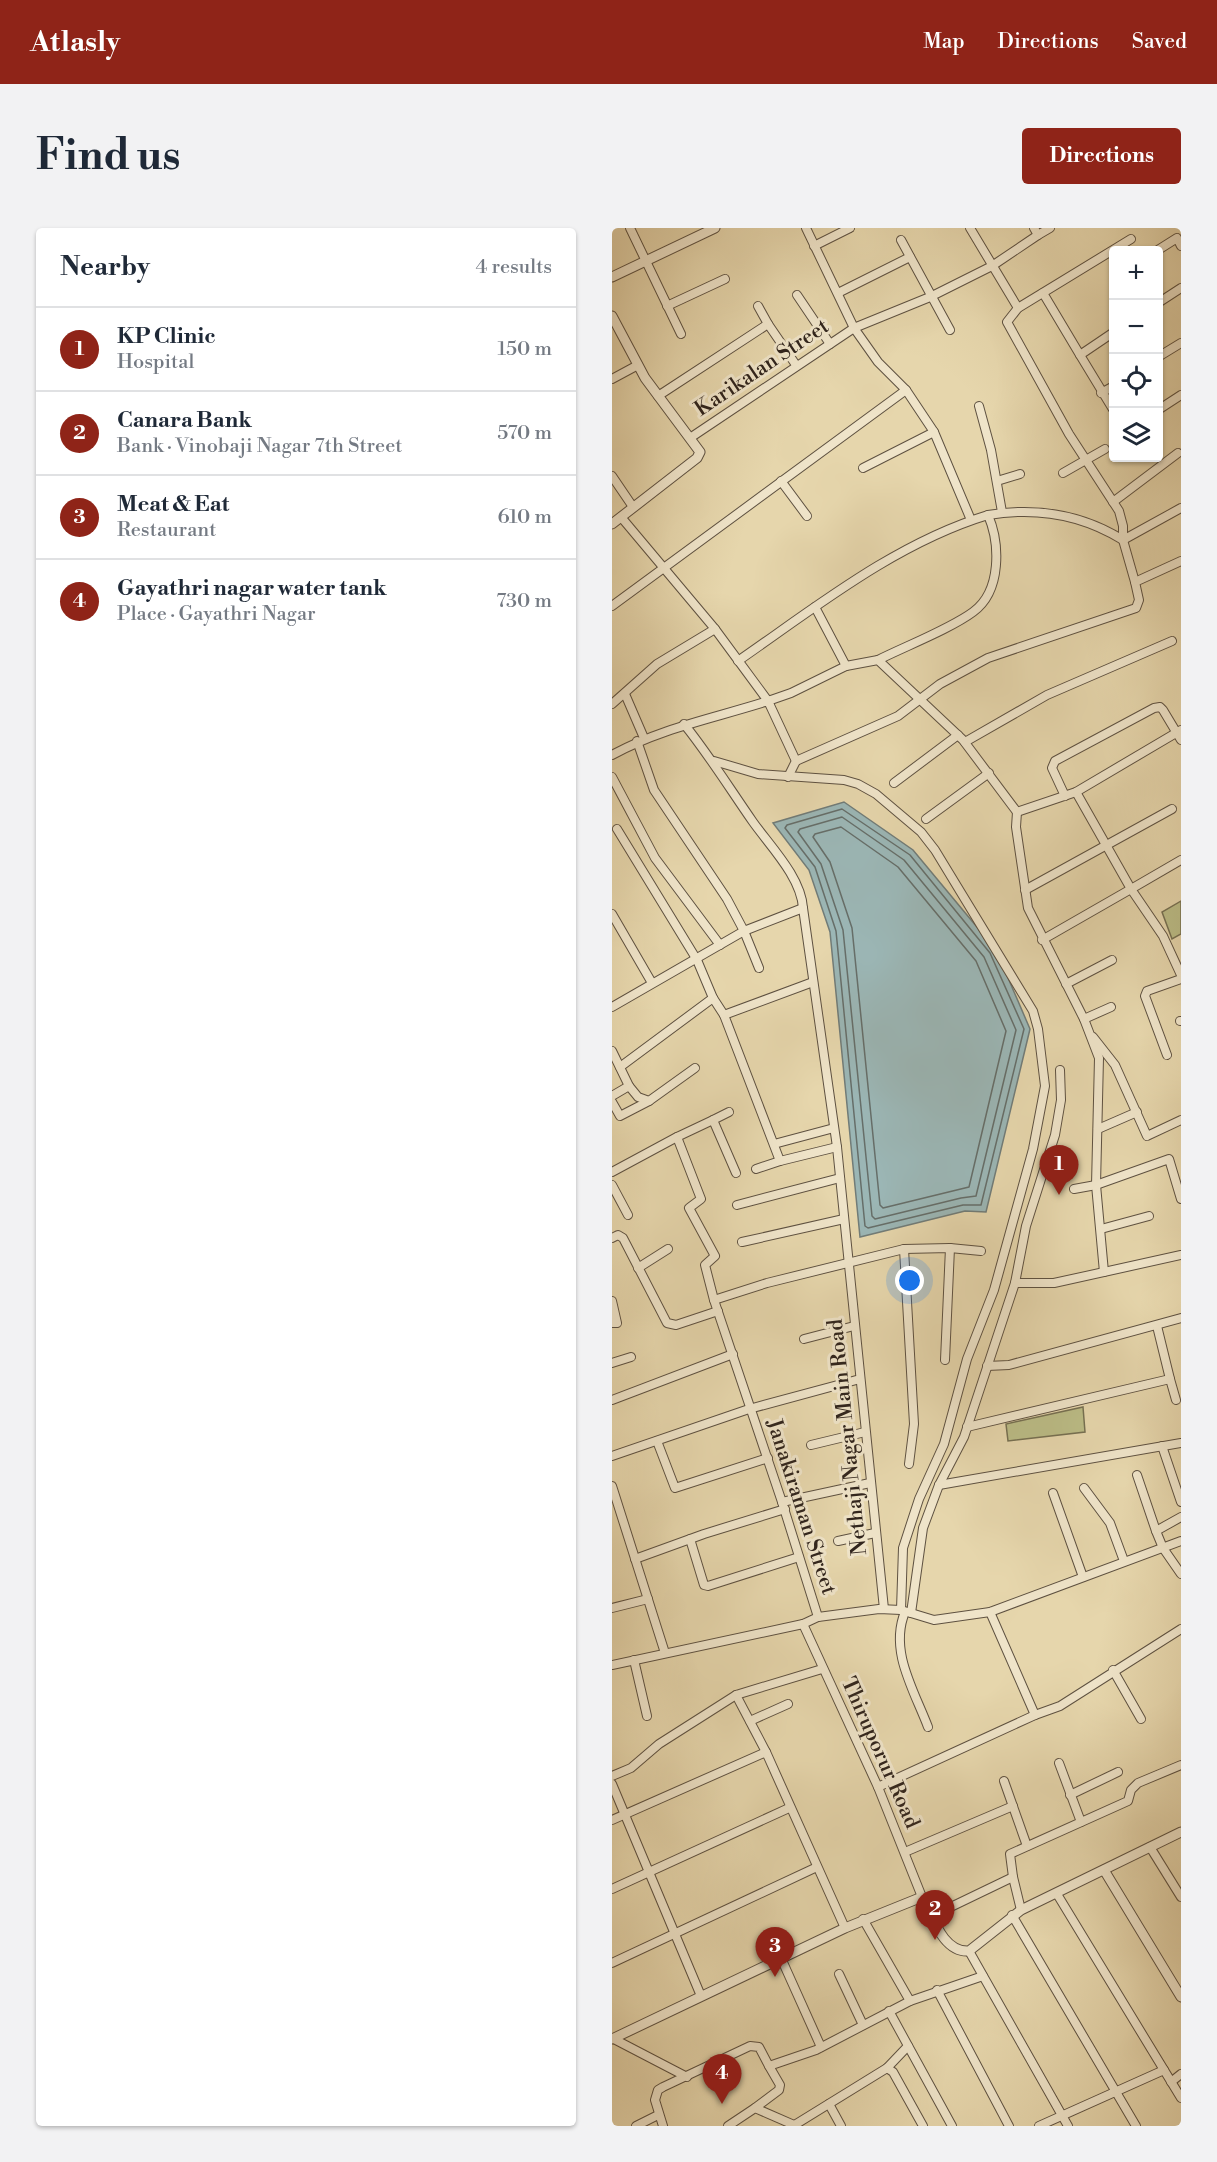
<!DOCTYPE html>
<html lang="en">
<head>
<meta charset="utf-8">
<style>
  :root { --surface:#fff; --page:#f2f2f3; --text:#1f2937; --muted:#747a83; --line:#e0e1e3; --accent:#8f2418 }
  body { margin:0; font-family:"Libre Bodoni",serif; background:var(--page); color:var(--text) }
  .controls { position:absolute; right:18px; top:18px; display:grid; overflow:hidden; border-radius:6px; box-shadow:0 2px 4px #0004 }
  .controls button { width:54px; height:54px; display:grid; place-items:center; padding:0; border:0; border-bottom:2px solid var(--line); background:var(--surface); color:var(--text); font:30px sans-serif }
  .you { position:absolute; left:298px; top:1053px; width:21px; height:21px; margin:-15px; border:4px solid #fff; border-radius:50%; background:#1a73e8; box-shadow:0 0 0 9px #1a73e833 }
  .badge { display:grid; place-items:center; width:39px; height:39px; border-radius:50%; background:var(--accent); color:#fff; font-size:20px; font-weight:700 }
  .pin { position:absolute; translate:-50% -50px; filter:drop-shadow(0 2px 3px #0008) }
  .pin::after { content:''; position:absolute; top:32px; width:21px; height:18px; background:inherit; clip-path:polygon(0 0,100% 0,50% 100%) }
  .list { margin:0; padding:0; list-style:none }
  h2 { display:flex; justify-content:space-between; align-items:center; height:78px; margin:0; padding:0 24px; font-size:26px }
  h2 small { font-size:20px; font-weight:400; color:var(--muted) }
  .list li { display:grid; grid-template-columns:39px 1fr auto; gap:18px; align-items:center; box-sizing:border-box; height:84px; padding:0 24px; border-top:2px solid var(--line) }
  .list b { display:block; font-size:22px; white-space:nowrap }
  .list p { margin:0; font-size:20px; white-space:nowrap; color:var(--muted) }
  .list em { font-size:20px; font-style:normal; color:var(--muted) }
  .icon { flex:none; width:33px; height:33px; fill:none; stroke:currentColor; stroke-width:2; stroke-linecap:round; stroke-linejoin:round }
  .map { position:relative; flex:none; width:569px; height:1898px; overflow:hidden; border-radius:6px }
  header { display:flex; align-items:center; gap:36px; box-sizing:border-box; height:84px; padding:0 30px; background:var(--accent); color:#fff }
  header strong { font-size:28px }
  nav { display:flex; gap:33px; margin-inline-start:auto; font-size:21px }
  .intro { display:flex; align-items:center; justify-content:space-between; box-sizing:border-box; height:144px; padding:0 36px }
  h1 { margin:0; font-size:42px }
  .button { padding:15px 27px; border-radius:6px; background:var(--accent); color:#fff; font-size:21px; font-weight:700 }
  main { display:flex; gap:36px; padding:0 36px }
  aside { flex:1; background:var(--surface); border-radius:6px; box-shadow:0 2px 4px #0004 }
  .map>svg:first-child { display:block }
  .green { fill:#bbbc86; stroke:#767052; stroke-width:1.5 }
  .water { fill:#9bb6b5; stroke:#717c78; stroke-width:1.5 }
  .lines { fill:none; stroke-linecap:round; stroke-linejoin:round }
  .shore { stroke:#666e69; stroke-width:1.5 }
  .minor-casing { stroke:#5e5141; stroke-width:10 }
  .tertiary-casing { stroke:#5e5141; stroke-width:11 }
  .minor { stroke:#efe4c9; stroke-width:8 }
  .tertiary { stroke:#efe4c9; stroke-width:9 }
  .labels { text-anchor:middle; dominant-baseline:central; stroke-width:6; stroke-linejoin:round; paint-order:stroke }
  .street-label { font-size:21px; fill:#31251d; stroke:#efe4c9 }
</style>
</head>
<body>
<header>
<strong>Atlasly</strong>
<nav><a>Map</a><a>Directions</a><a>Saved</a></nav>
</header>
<div class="intro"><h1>Find us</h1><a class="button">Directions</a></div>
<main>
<aside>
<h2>Nearby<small>4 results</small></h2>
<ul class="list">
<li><span class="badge">1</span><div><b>KP Clinic</b><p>Hospital</p></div><em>150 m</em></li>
<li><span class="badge">2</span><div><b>Canara Bank</b><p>Bank · Vinobaji Nagar 7th Street</p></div><em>570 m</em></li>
<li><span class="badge">3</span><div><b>Meat &amp; Eat</b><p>Restaurant</p></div><em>610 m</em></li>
<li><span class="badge">4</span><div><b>Gayathri nagar water tank</b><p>Place · Gayathri Nagar</p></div><em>730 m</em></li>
</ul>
</aside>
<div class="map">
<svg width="569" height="1898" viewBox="0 0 569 1898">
  <rect width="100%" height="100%" fill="#e6d6ac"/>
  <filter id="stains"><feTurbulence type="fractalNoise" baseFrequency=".00333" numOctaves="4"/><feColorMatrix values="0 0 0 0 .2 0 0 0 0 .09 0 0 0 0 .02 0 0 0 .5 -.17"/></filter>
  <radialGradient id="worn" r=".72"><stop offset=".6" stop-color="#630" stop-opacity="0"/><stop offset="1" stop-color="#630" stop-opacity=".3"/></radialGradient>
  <g class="green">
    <polygon points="569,673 569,706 560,711 550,684"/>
    <polygon points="471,1179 473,1204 396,1213 394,1196"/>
  </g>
  <polygon class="water" points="232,574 301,622 384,722 418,801 374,984 353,983 248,1009 218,704 197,642 161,595"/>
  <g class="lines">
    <g class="shore">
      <polygon points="230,581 298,627 378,725 412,801 369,977 351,977 256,1000 253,998 224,703 203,639 173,600 175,597"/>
      <polygon points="230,589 292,632 372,729 404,802 364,968 349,970 263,991 260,988 231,702 209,636 186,604 188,601"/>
      <polygon points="229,599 286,639 364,733 394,803 357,959 271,980 268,977 240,700 218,634 201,609 203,606"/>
    </g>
    <g class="minor-casing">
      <g id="minor">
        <polyline points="18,0 69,106"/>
        <polyline points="358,0 406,80"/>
        <polyline points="422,0 426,7 438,0"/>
        <polyline points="289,12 338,102"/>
        <polyline points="202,18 238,0"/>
        <polyline points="546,22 565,10 569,18"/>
        <polyline points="226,65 298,29"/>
        <polyline points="431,65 468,127 502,104"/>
        <polyline points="185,67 218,116"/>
        <polyline points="546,75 569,60"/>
        <polyline points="55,78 113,51"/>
        <polyline points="146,78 156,96"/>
        <polyline points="468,127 502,183"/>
        <polyline points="546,129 569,115"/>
        <polyline points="0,151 26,137"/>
        <polyline points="294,162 322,204 359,292"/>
        <polyline points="489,165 502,158"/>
        <polyline points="46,168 156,96 184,137"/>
        <polyline points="367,178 379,222 390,284"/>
        <polyline points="546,182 569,167"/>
        <polyline points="78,210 242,100 318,69 380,38 426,7"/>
        <polyline points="251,240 322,204"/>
        <polyline points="451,245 493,221"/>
        <polyline points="0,248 21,279"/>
        <polyline points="169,253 195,288"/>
        <polyline points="385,253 408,246"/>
        <polyline points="501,274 566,225"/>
        <path d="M 376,287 C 424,279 469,286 511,312 L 511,298 L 507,283 L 457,206 L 395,94 L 406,80 L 519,11"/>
        <polyline points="9,289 103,401 156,473 179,465 234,438 266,432 351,512 405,584 464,564 569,502"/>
        <polyline points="523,354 511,312 569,280"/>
        <polyline points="0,378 294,162 266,134 242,100 194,0"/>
        <polyline points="203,379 234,438"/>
        <path d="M 126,433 C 204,379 284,315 376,287 C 388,315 390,363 361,384 C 338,401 294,418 266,432"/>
        <polyline points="13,466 32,510"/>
        <polyline points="0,476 45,436 103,401"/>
        <path d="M 72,496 C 97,527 118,561 141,594 C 158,618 189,649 191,680"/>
        <polyline points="25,513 42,562 115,671 132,703 147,740"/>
        <polyline points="353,514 435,467 560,413"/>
        <path d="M 0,527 C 49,500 103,490 156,473 L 184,533 L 286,488 L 328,456 L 376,430 L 524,380 L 527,372 L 523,354 L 569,333"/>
        <polyline points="102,533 146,546 232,552 246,556 264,566 309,604 323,622 421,783 426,801 433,858 421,921 382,1062 355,1131 332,1216 307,1271 291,1320 289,1382"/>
        <polyline points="0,549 43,630 108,717"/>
        <polyline points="176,549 184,533"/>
        <polyline points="282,555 346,507"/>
        <polyline points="453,568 440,540 443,533 542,480 548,479 551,482 569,512"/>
        <polyline points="405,584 404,599 416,680 472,791 487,830 484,957 492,1044"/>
        <polyline points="314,591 377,545"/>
        <polyline points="5,601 85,732 101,770 112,787 168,933 225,919"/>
        <polyline points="569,632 519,661 551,708 569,747"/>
        <polyline points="413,662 560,581"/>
        <polyline points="0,686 40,755"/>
        <polyline points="430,712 519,661 464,564"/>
        <polyline points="454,756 500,732"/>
        <polyline points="0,779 132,703 191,680 225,919 272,1381"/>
        <polyline points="112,787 201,754"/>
        <polyline points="472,791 499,779"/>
        <polyline points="568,793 569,793"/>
        <polyline points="481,809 503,837 535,908 569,892"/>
        <polyline points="0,823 17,858 0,868"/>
        <polyline points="555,827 533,768 535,763 569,751"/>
        <polyline points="8,839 101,770"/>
        <polyline points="17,858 26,869 37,873 83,840"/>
        <polyline points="0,874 8,888 37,873"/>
        <polyline points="117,884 101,892 124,945"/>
        <polyline points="486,901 525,884"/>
        <polyline points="65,909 101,892"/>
        <polyline points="162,916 222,900"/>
        <polyline points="144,941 168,933"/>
        <polyline points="0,944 65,909 89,971 77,980 103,1028 93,1037 102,1072 170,1274 206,1389"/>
        <polyline points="0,957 16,987"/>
        <polyline points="462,961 484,957 557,931 569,971"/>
        <polyline points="125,977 228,950"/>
        <polyline points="489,1001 537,988"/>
        <polyline points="0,1010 6,1007 11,1010 55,1095 64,1097 106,1083"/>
        <polyline points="130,1014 232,991"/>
        <polyline points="338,1020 369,1023"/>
        <polyline points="292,1021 338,1020 333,1132"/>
        <polyline points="26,1040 56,1021"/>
        <polyline points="403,1055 442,1055 569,1027"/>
        <polyline points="102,1072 155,1055 292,1021 302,1196 297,1236"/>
        <polyline points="0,1073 5,1095 0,1095"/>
        <polyline points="192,1111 242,1098"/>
        <polyline points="0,1135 19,1129"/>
        <polyline points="375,1138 397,1137 569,1090"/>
        <polyline points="558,1151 564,1172"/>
        <polyline points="0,1172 121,1126"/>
        <polyline points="355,1199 558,1151 545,1098"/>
        <polyline points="45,1213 63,1260 156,1230"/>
        <polyline points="199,1217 253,1204"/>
        <polyline points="550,1218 569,1274"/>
        <polyline points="0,1228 137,1181 248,1151"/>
        <polyline points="525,1247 544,1303"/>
        <polyline points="327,1257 569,1215"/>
        <polyline points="0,1258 53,1425"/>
        <polyline points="472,1260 498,1295 512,1333"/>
        <polyline points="441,1265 471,1349"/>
        <polyline points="170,1274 258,1255"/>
        <polyline points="569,1289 544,1303 551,1320 569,1346"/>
        <polyline points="78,1311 92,1357 96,1358 187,1329"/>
        <polyline points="226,1313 263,1305"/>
        <polyline points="23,1331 92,1306 173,1281"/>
        <polyline points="0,1380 36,1371"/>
        <path d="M 293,1384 C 277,1423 302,1462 316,1499"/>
        <polyline points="378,1384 423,1487 448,1478 569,1401"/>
        <polyline points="299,1385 311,1300 327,1257 352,1209 403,1055 414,998 443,907 449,872 448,842"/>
        <polyline points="191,1396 266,1559 310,1669"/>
        <polyline points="22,1432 35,1488"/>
        <polyline points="0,1437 191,1396 206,1389 267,1381 289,1382 322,1392 378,1384 569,1313"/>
        <polyline points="501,1442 529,1491"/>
        <polyline points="124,1467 154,1524 233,1700"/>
        <polyline points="138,1493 176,1476"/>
        <polyline points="447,1535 469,1594"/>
        <polyline points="0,1548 19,1540 47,1516 124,1467 210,1441"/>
        <polyline points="392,1553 415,1618"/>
        <polyline points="0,1556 89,1768"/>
        <polyline points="266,1559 423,1487"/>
        <polyline points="458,1567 506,1544"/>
        <polyline points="0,1592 154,1524"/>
        <polyline points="538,1619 569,1669"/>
        <polyline points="293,1624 401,1578"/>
        <polyline points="401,1649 398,1626 516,1573 519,1562 526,1555 569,1537"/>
        <polyline points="0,1661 177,1580"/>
        <polyline points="445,1666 569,1870"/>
        <polyline points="400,1687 524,1898"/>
        <polyline points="320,1688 401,1649 409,1682"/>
        <polyline points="251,1691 298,1773"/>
        <polyline points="357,1723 456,1898"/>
        <polyline points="169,1730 209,1819"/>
        <polyline points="0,1735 205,1639"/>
        <polyline points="227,1746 251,1797"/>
        <polyline points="325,1762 397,1898"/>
        <polyline points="277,1783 340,1898"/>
        <polyline points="0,1810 75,1849"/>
        <polyline points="275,1840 296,1818"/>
        <polyline points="559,1854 569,1846"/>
        <polyline points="217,1876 229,1898"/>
        <polyline points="143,1880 167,1862 168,1857 157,1838 204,1822 298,1773 371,1748"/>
        <polyline points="24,1898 46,1887"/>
        <polyline points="51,1898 43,1872 46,1862 51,1859 138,1818 147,1819 157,1838"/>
        <polyline points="116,1898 143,1880 182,1897"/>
        <polyline points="181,1898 275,1840 281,1844 311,1898"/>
        <polyline points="427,1898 552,1842"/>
      </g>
    </g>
    <g class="tertiary-casing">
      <g id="tertiary">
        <polyline points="0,49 103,0"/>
        <polyline points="0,88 33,150 88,224 85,230 0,296"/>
        <polyline points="492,1642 569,1769"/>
        <path d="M 0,1811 L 233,1700 L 310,1669 C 321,1689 331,1725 357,1723 L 409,1682 L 569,1604"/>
      </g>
    </g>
    <use href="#minor" class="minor"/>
    <use href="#tertiary" class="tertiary"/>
  </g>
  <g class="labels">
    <g class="street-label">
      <text transform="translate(150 140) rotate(-34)">Karikalan Street</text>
      <text transform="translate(236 1209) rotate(-96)">Nethaji Nagar Main Road</text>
      <text transform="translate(189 1279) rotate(72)">Janakiraman Street</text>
      <text transform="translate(268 1525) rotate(66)">Thiruporur Road</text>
    </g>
  </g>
  <rect width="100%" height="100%" filter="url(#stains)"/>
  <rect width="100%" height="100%" fill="url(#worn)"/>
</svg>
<div class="controls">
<button>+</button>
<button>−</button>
<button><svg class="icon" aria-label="locate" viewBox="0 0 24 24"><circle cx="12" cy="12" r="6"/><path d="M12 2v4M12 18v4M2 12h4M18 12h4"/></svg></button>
<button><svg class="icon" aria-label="layers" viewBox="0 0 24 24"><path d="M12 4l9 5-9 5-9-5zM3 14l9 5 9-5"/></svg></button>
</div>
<div class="you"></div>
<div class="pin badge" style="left:447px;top:967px">1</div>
<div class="pin badge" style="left:323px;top:1712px">2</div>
<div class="pin badge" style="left:163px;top:1749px">3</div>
<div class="pin badge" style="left:110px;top:1876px">4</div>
</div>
</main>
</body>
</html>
